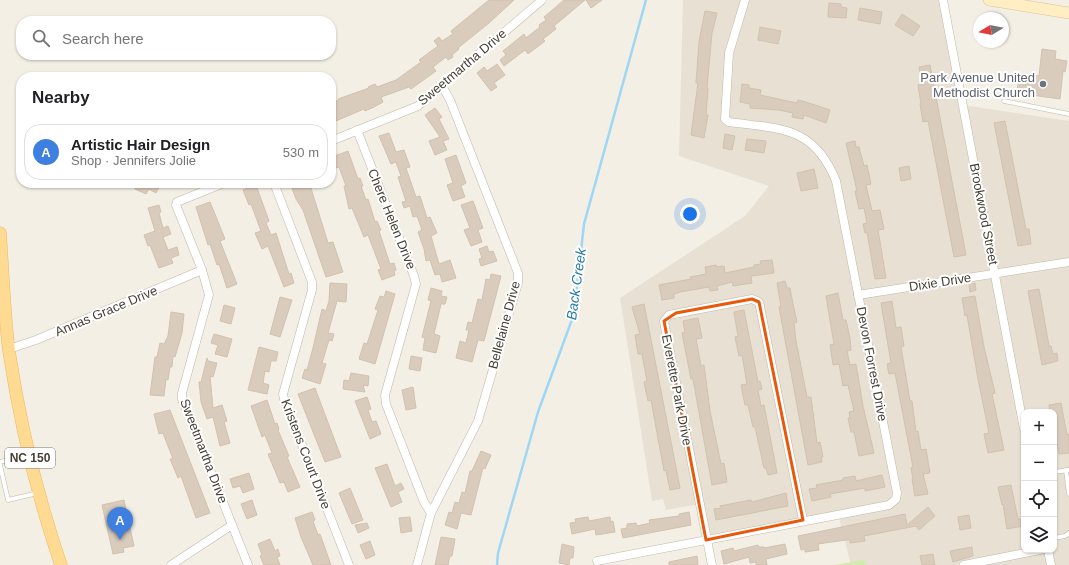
<!DOCTYPE html>
<html lang="en">
<head>
<meta charset="utf-8">
<style>
  :root { --surface:#fff; --page:#f2f2f2; --text:#202124; --muted:#757577; --line:#e0e0e0; --accent:#ff2611 }
  body { margin:0; font-family:Helvetica,sans-serif; background:var(--page); color:var(--text) }
  .controls { position:absolute; right:12px; bottom:12px; display:grid; overflow:hidden; border-radius:8px; box-shadow:0 1px 3px #0004 }
  .controls button { width:36px; height:36px; display:grid; place-items:center; padding:0; border:0; border-bottom:1px solid var(--line); background:var(--surface); color:var(--text); font:20px sans-serif }
  .compass { position:absolute; left:973px; top:12px; width:36px; height:36px; border-radius:50%; background:var(--surface); box-shadow:0 1px 3px #0004; rotate:260deg }
  .you { position:absolute; left:690px; top:214px; width:14px; height:14px; margin:-10px; border:3px solid #fff; border-radius:50%; background:#1a73e8; box-shadow:0 0 0 6px #1a73e833 }
  .badge { display:grid; place-items:center; width:26px; height:26px; border-radius:50%; background:var(--accent); color:#fff; font-size:13px; font-weight:700 }
  .pin { position:absolute; translate:-50% -33px; filter:drop-shadow(0 1px 2px #0008) }
  .pin::after { content:''; position:absolute; top:21px; width:14px; height:12px; background:inherit; clip-path:polygon(0 0,100% 0,50% 100%) }
  .list { margin:0; padding:0; list-style:none }
  h2 { display:flex; justify-content:space-between; align-items:center; height:52px; margin:0; padding:0 16px; font-size:17px }
  h2 small { font-size:13px; font-weight:400; color:var(--muted) }
  .list li { display:grid; grid-template-columns:26px 1fr auto; gap:12px; align-items:center; box-sizing:border-box; height:56px; margin:0 8px 8px; padding:0 8px; border:1px solid var(--line); border-radius:16px }
  .list b { display:block; font-size:15px; white-space:nowrap }
  .list p { margin:0; font-size:13px; white-space:nowrap; color:var(--muted) }
  .list em { font-size:13px; font-style:normal; color:var(--muted) }
  .icon { flex:none; width:22px; height:22px; fill:none; stroke:currentColor; stroke-width:2; stroke-linecap:round; stroke-linejoin:round }
  .map { position:relative; flex:none; width:1069px; height:565px; overflow:hidden }
  .search { position:absolute; background:var(--surface); box-shadow:0 1px 3px #0004; left:16px; top:16px; width:320px; height:44px; display:flex; align-items:center; gap:10px; box-sizing:border-box; padding:0 14px; border-radius:16px; color:var(--muted); font-size:15px }
  .panel { position:absolute; background:var(--surface); box-shadow:0 1px 3px #0004; left:16px; top:72px; width:320px; height:116px; border-radius:16px }
  .map>svg:first-child { display:block }
  .residential { fill:#e8e0d3; fill-rule:evenodd }
  .green { fill:#d2ecab }
  .lines { fill:none; stroke-linecap:round; stroke-linejoin:round }
  .stream { stroke:#9dd7f6; stroke-width:2.5 }
  .building { fill:#daccbd; stroke:#d2c1ad }
  .lane-casing { stroke:#c0b6a7; stroke-width:5 }
  .street-casing { stroke:#c0b6a7; stroke-width:9 }
  .secondary-casing { stroke:#dbc493; stroke-width:12 }
  .primary-casing { stroke:#edb85b; stroke-width:13 }
  .lane { stroke:#fff; stroke-width:4 }
  .street { stroke:#fff; stroke-width:8 }
  .secondary { stroke:#ffedc4; stroke-width:11 }
  .primary { stroke:#ffda93; stroke-width:12 }
  .marked { fill:none; stroke:#e8590c; stroke-width:3; stroke-linejoin:round }
  .worship-dot { fill:#6b7280; stroke:#fff; stroke-width:1.5 }
  .labels { text-anchor:middle; dominant-baseline:central; stroke-width:4; stroke-linejoin:round; paint-order:stroke }
  .shield { fill:#fff; stroke:#7e7971; stroke-width:1 }
  .shield-label { font-size:12px; font-weight:bold; fill:#473f34 }
  .street-label { font-size:13px; fill:#473f34; stroke:#fff }
  .worship-label { font-size:13px; fill:#5b616d; stroke:#fff; text-anchor:end }
  .water-label { font-size:14px; font-style:italic; fill:#2379aa; stroke:#fff }
</style>
</head>
<body>
<div class="map">
<svg width="1069" height="565" viewBox="0 0 1069 565">
  <rect width="100%" height="100%" fill="#f4efe5"/>
  <path class="residential" d="M 683,0 L 943,0 L 963,105 L 1069,121 L 1069,565 L 851,565 L 838,514 L 706,540 L 700,504 L 666,510 L 663,499 L 652,501 L 620,298 L 745,216 L 769,186 L 679,156 ZM 1024,412 L 1054,412 L 1054,550 L 1024,550 Z"/>
  <polygon class="green" points="864,560 867,565 834,565"/>
  <g class="lines">
    <polyline class="stream" points="497,565 498,553 538,412 574,314 584,224 646,0"/>
  </g>
  <g class="building">
    <polygon points="489,0 514,0 489,23 458,48 459,49 452,55 453,57 448,60 446,57 433,67 436,71 411,89 409,87 381,97 383,102 374,107 365,111 364,109 331,123 331,103 339,100 338,99 369,88 368,87 375,84 377,87 396,80 421,62 419,60 438,46 434,41 439,37 442,41 453,34 451,31"/>
    <polygon points="564,0 585,0 554,26 556,29 543,39 545,41 528,54 525,50 504,66 500,60 506,55 503,51 524,34 526,38 540,27 539,25 546,20 544,17"/>
    <polygon points="586,0 602,0 591,8"/>
    <polygon points="829,3 841,4 841,7 847,8 846,18 828,17"/>
    <polygon points="860,8 882,12 880,24 858,20"/>
    <polygon points="705,11 717,13 712,33 707,88 708,88 706,115 708,115 704,138 691,135 698,83 696,83 699,42"/>
    <polygon points="902,14 920,26 913,36 895,25"/>
    <polygon points="760,27 781,31 778,44 758,40"/>
    <polygon points="1042,49 1056,51 1055,59 1067,61 1065,72 1063,71 1060,99 1017,93 1019,73 1039,76"/>
    <polygon points="497,64 505,75 494,83 497,87 491,91 477,73 484,67 487,71"/>
    <polygon points="930,65 966,255 954,257 928,121 923,122 920,104 921,104 918,85 922,84 919,67"/>
    <polygon points="742,84 749,85 749,88 761,90 760,95 797,103 798,100 806,102 830,110 826,123 804,115 803,119 792,117 793,113 779,110 750,108 750,104 740,102"/>
    <polygon points="435,108 442,117 439,119 449,139 443,141 447,150 435,155 429,141 440,137 425,115"/>
    <polygon points="1005,121 1026,229 1029,229 1031,244 1018,246 994,123"/>
    <polygon points="389,133 396,152 404,150 410,167 406,168 416,197 420,196 427,218 430,217 437,233 431,236 439,264 450,260 456,278 442,282 440,274 435,275 430,260 426,261 424,249 418,232 422,230 417,216 413,217 410,206 404,208 402,202 406,201 398,177 401,176 396,162 391,164 379,136"/>
    <polygon points="725,134 735,136 732,150 723,148"/>
    <polygon points="747,139 766,141 764,153 745,150"/>
    <polygon points="855,141 856,147 859,147 864,166 867,165 871,184 866,185 872,211 880,210 884,229 878,230 886,278 875,279 867,232 865,233 863,224 867,223 864,208 859,209 855,191 857,191 846,143"/>
    <polygon points="348,151 358,179 360,178 363,186 361,186 366,200 368,199 375,222 377,221 381,230 379,231 390,264 394,263 396,270 394,271 395,275 382,280 378,270 381,269 368,235 364,237 352,208 349,209 344,186 346,186 339,167 336,168 332,157"/>
    <polygon points="456,155 466,183 461,186 465,197 453,201 447,185 453,183 445,159"/>
    <polygon points="909,166 911,179 901,181 899,168"/>
    <polygon points="814,169 818,188 801,191 797,173"/>
    <polygon points="137,183 161,183 156,193 149,189 146,194 135,189"/>
    <polygon points="290,183 303,183 304,187 310,185 328,243 333,242 343,272 326,277 303,210 296,199"/>
    <polygon points="256,185 269,221 266,223 271,235 276,233 289,274 291,273 294,283 284,287 268,246 262,249 255,233 261,231 251,204 249,205 243,190"/>
    <polygon points="473,201 483,228 478,230 482,242 471,246 464,230 470,228 461,205"/>
    <polygon points="210,202 225,239 220,241 237,284 227,288 219,264 217,265 210,244 208,245 196,207"/>
    <polygon points="159,205 161,212 159,213 163,228 168,226 171,234 163,237 168,250 177,247 179,255 171,258 173,263 159,268 150,245 148,246 144,235 155,231 148,208"/>
    <polygon points="487,246 489,252 493,251 497,261 481,266 479,259 482,258 479,249"/>
    <polygon points="772,260 774,273 751,276 752,283 733,286 732,282 717,286 718,290 710,291 709,287 680,292 674,294 674,298 662,300 659,285 691,279 690,277 706,274 705,267 716,265 717,267 724,266 725,273 754,267 754,265 761,264 760,261"/>
    <polygon points="491,274 501,276 484,341 478,340 472,362 456,358 460,341 466,343 469,330 466,330 468,322 472,323 478,299 482,300 486,279 490,280"/>
    <polygon points="785,281 787,288 790,288 793,304 797,322 794,323 796,341 807,397 811,397 817,443 820,442 823,457 821,457 822,462 808,465 779,307 781,306 777,283"/>
    <polygon points="330,283 347,284 346,302 337,301 328,333 334,334 332,341 329,340 322,363 326,364 320,384 302,378 305,369 307,370 313,348 322,309 326,311 329,301"/>
    <polygon points="975,283 976,290 970,292 969,284"/>
    <polygon points="431,288 442,291 441,296 447,297 445,304 441,304 434,334 440,336 436,353 423,350 425,338 422,337 431,301 428,300"/>
    <polygon points="1039,289 1049,346 1051,346 1053,354 1057,353 1058,361 1042,365 1028,291"/>
    <polygon points="386,291 395,294 375,364 359,359 364,343 367,344 378,310 375,309 380,296 384,297"/>
    <polygon points="838,293 843,320 846,320 850,338 851,350 847,351 850,365 856,364 863,406 874,453 859,456 854,432 851,432 848,418 850,418 849,412 854,411 848,385 843,386 839,364 833,365 830,345 834,344 826,296"/>
    <polygon points="975,296 984,347 995,393 992,394 1004,450 988,453 984,434 989,433 978,379 967,315 965,316 962,298"/>
    <polygon points="280,297 292,300 280,337 270,334"/>
    <polygon points="892,301 896,328 901,327 904,346 901,347 910,401 912,401 916,432 918,431 921,450 926,449 930,473 923,474 928,494 915,496 912,479 913,479 911,468 913,467 895,373 889,374 887,364 891,363 881,303"/>
    <polygon points="644,304 680,488 670,490 666,470 664,471 651,400 648,401 644,382 647,381 642,354 638,354 635,335 640,334 632,307"/>
    <polygon points="224,305 235,308 231,324 220,321"/>
    <polygon points="744,310 758,382 760,381 762,389 758,390 761,406 764,405 777,473 768,475 766,468 764,468 755,427 753,427 748,405 745,405 741,385 747,384 742,355 739,356 735,337 738,336 734,312"/>
    <polygon points="171,312 184,314 182,333 175,357 173,356 172,367 170,367 168,380 166,379 164,396 150,395 155,357 157,357 160,343 164,344 168,336"/>
    <polygon points="698,318 702,338 696,339 701,366 704,365 710,411 721,464 724,463 727,482 712,485 693,379 691,379 682,333 685,332 683,321"/>
    <polygon points="214,334 232,339 227,357 215,354 218,345 211,343"/>
    <polygon points="259,347 278,352 276,361 271,361 269,372 265,371 263,383 269,385 267,394 248,390"/>
    <polygon points="411,356 422,358 420,371 409,369"/>
    <polygon points="207,358 208,361 217,363 213,377 210,376 213,408 222,405 227,421 224,422 230,443 220,446 213,417 207,419 201,402 199,382 201,382"/>
    <polygon points="351,373 369,376 368,386 363,385 365,392 343,389 344,380 349,381"/>
    <polygon points="413,387 416,408 406,410 402,390"/>
    <polygon points="315,388 341,457 325,462 298,394"/>
    <polygon points="367,397 371,409 368,410 372,422 376,421 381,434 370,439 355,401"/>
    <polygon points="267,400 275,424 277,423 279,429 278,430 289,456 287,457 300,487 288,492 284,482 280,483 268,454 272,453 265,435 262,437 251,406"/>
    <polygon points="1061,403 1067,435 1069,434 1069,453 1059,454 1054,430 1054,412 1050,412 1049,405"/>
    <polygon points="170,410 210,513 196,518 181,476 178,478 170,459 173,459 163,433 159,434 154,414"/>
    <polygon points="481,451 491,455 485,469 483,468 471,515 461,513 457,529 445,525 449,512 452,513 455,502 459,503 462,492 465,493 470,471 472,471"/>
    <polygon points="387,464 395,486 401,483 404,489 398,492 402,502 391,507 375,468"/>
    <polygon points="249,473 254,489 243,493 240,486 233,488 230,479"/>
    <polygon points="882,475 885,487 865,491 865,488 830,494 831,497 812,501 809,489 817,488 816,485 843,480 843,478 855,476 856,481"/>
    <polygon points="1011,485 1018,519 1022,519 1023,526 1007,529 1003,504 1002,505 998,487"/>
    <polygon points="350,488 363,520 352,524 339,493"/>
    <polygon points="786,493 788,506 716,520 714,509 721,508 720,506 751,500 752,502"/>
    <polygon points="124,500 134,546 123,548 124,552 113,554 102,505"/>
    <polygon points="252,500 257,515 247,519 241,504"/>
    <polygon points="928,507 935,516 919,530 916,526 864,536 865,541 850,543 850,540 846,540 818,544 819,550 805,552 805,549 801,550 798,536 905,514 907,525"/>
    <polygon points="312,512 315,520 313,521 318,535 320,534 331,565 313,565 301,537 295,518"/>
    <polygon points="689,512 691,525 623,538 621,529 627,528 627,524 636,523 637,526 650,523 649,520 679,516 679,514"/>
    <polygon points="969,515 971,528 960,530 958,517"/>
    <polygon points="410,517 412,531 401,533 399,518"/>
    <polygon points="588,517 589,521 610,517 611,522 613,521 615,532 596,535 595,529 572,534 570,523 576,522 575,519"/>
    <polygon points="367,523 369,528 358,533 355,525"/>
    <polygon points="441,537 455,539 452,556 450,556 448,565 435,565"/>
    <polygon points="270,539 275,551 278,549 280,556 277,557 280,565 264,565 260,556 262,555 258,544"/>
    <polygon points="370,541 375,555 366,559 360,545"/>
    <polygon points="562,544 574,547 573,558 570,558 569,565 559,563"/>
    <polygon points="785,544 787,554 766,559 767,565 756,565 756,562 750,563 749,557 724,564 721,551 733,548 734,551 758,545 759,547 764,547 764,548"/>
    <polygon points="972,547 973,556 953,562 950,551"/>
    <polygon points="933,554 935,565 922,565 920,556"/>
    <polygon points="697,556 698,565 669,565 669,562"/>
  </g>
  <g class="lines">
    <g class="lane-casing">
      <g id="lane">
        <polyline points="1004,101 1069,114"/>
        <polyline points="0,462 28,454"/>
        <polyline points="0,465 8,500 38,493"/>
        <polyline points="1066,470 1069,494"/>
        <polyline points="1054,472 1069,470"/>
        <polyline points="1054,538 1065,536 1069,533"/>
      </g>
    </g>
    <g class="street-casing">
      <g id="street">
        <polyline points="943,0 1024,429"/>
        <polyline points="357,130 414,276 416,284 385,395 386,404 424,502 431,513"/>
        <polyline points="331,141 418,106 542,0"/>
        <polyline points="224,183 177,202 176,205 202,270 209,295 182,393 182,399 248,565"/>
        <polyline points="274,183 312,282 312,290 283,394 284,399 349,565"/>
        <polyline points="858,295 1069,262"/>
        <polyline points="9,349 36,340 202,270"/>
        <polyline points="1048,550 1051,565"/>
        <path d="M 597,561 L 889,505 L 896,499 L 897,493 L 836,181 C 814,126 781,129 729,122 L 725,119 L 729,53 L 745,0"/>
        <polyline points="171,565 232,525"/>
        <polyline points="417,565 431,513 478,421 518,283 518,273 450,100 442,86"/>
        <polyline points="712,565 665,327 664,321 669,315 752,299 759,302 803,520"/>
        <polyline points="964,565 1040,550"/>
      </g>
    </g>
    <g class="secondary-casing">
      <polyline id="secondary" points="989,0 1069,13"/>
    </g>
    <g class="primary-casing">
      <path id="primary" d="M 0,233 C 3,272 4,312 9,351 C 20,424 37,495 61,565"/>
    </g>
    <use href="#lane" class="lane"/>
    <use href="#street" class="street"/>
    <use href="#secondary" class="secondary"/>
    <use href="#primary" class="primary"/>
  </g>
  <path class="marked" d="M 752,299 L 759,302 L 803,520 L 706,540 L 664,321 L 676,313 Z"/>
  <circle class="worship-dot" cx="1043" cy="84" r="4"/>
  <g class="labels">
    <rect class="shield" x="5" y="448" width="50" height="20" rx="3"/>
    <g class="shield-label">
      <text x="30" y="458">NC 150</text>
    </g>
    <g class="street-label">
      <text transform="translate(462 67) rotate(-40)">Sweetmartha Drive</text>
      <text transform="translate(984 214) rotate(79)">Brookwood Street</text>
      <text transform="translate(392 219) rotate(68)">Chere Helen Drive</text>
      <text transform="translate(940 282) rotate(-9)">Dixie Drive</text>
      <text transform="translate(106 311) rotate(-23)">Annas Grace Drive</text>
      <text transform="translate(504 325) rotate(-75)">Bellelaine Drive</text>
      <text transform="translate(872 364) rotate(79)">Devon Forrest Drive</text>
      <text transform="translate(677 390) rotate(79)">Everette Park Drive</text>
      <text transform="translate(204 451) rotate(69)">Sweetmartha Drive</text>
      <text transform="translate(306 454) rotate(69)">Kristens Court Drive</text>
    </g>
    <g class="worship-label">
      <text x="1035" y="77">Park Avenue United<tspan x="1035" dy="15">Methodist Church</tspan></text>
    </g>
    <g class="water-label">
      <text transform="translate(576 284) rotate(-82)">Back Creek</text>
    </g>
  </g>
</svg>
<div class="controls">
<button>+</button>
<button>−</button>
<button><svg class="icon" aria-label="locate" viewBox="0 0 24 24"><circle cx="12" cy="12" r="6"/><path d="M12 2v4M12 18v4M2 12h4M18 12h4"/></svg></button>
<button><svg class="icon" aria-label="layers" viewBox="0 0 24 24"><path d="M12 4l9 5-9 5-9-5zM3 14l9 5 9-5"/></svg></button>
</div>
<svg class="compass" viewBox="-18 -18 36 36"><path d="M0-13l5 13h-10z" fill="#e53935"/><path d="M0 13l5-13h-10z" fill="#757577"/></svg>
<div class="you"></div>
<div class="pin badge" style="left:120px;top:540px;background:#3f7fe0">A</div>
<div class="search"><svg class="icon" aria-label="search" viewBox="0 0 24 24"><circle cx="10" cy="10" r="6"/><path d="M15 15l6 6"/></svg>Search here</div>
<section class="panel">
<h2>Nearby<small></small></h2>
<ul class="list">
<li><span class="badge" style="background:#3f7fe0">A</span><div><b>Artistic Hair Design</b><p>Shop · Jennifers Jolie</p></div><em>530 m</em></li>
</ul>
</section>
</div>
</body>
</html>
